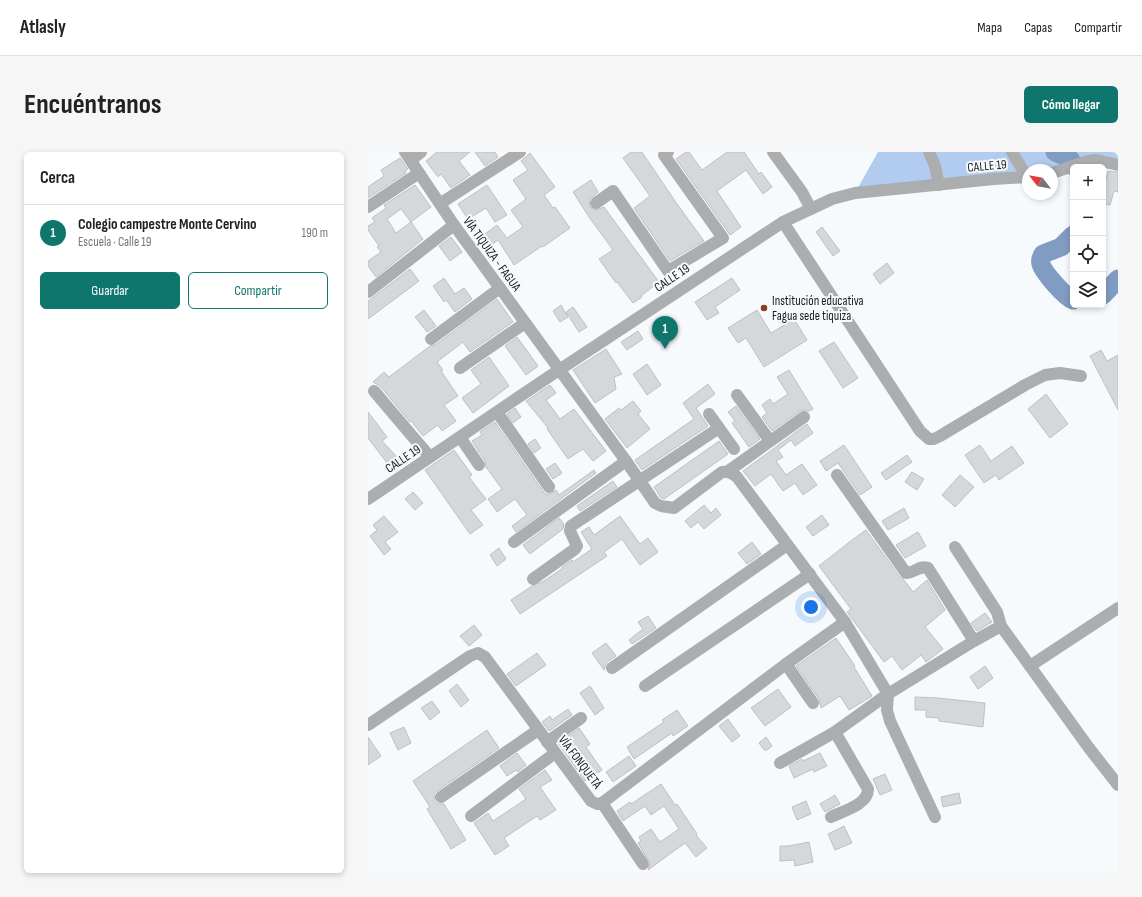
<!DOCTYPE html>
<html lang="es">
<head>
<meta charset="utf-8">
<style>
  :root { --surface:#fff; --page:#f6f6f6; --text:#222; --muted:#767676; --line:#e0e0e0; --accent:#0f766e }
  body { margin:0; font-family:"Sofia Sans Condensed",sans-serif; background:var(--page); color:var(--text) }
  .controls { position:absolute; right:12px; top:12px; display:grid; overflow:hidden; border-radius:6px; box-shadow:0 2px 6px #0003 }
  .controls button { width:36px; height:36px; display:grid; place-items:center; padding:0; border:0; border-bottom:1px solid var(--line); background:var(--surface); color:var(--text); font:20px sans-serif }
  .compass { position:absolute; left:654px; top:12px; width:36px; height:36px; border-radius:50%; background:var(--surface); box-shadow:0 2px 6px #0003; rotate:301deg }
  .you { position:absolute; left:443px; top:455px; width:14px; height:14px; margin:-10px; border:3px solid #fff; border-radius:50%; background:#1a73e8; box-shadow:0 0 0 6px #1a73e833 }
  .badge { display:grid; place-items:center; width:26px; height:26px; border-radius:50%; background:var(--accent); color:#fff; font-size:13px; font-weight:700 }
  .pin { position:absolute; translate:-50% -33px; filter:drop-shadow(0 1px 2px #0008) }
  .pin::after { content:''; position:absolute; top:21px; width:14px; height:12px; background:inherit; clip-path:polygon(0 0,100% 0,50% 100%) }
  .list { margin:0; padding:0; list-style:none }
  h2 { display:flex; justify-content:space-between; align-items:center; height:52px; margin:0; padding:0 16px; font-size:17px }
  h2 small { font-size:13px; font-weight:400; color:var(--muted) }
  .list li { display:grid; grid-template-columns:26px 1fr auto; gap:12px; align-items:center; box-sizing:border-box; height:56px; padding:0 16px; border-top:1px solid var(--line) }
  .list b { display:block; font-size:15px; white-space:nowrap }
  .list p { margin:0; font-size:13px; white-space:nowrap; color:var(--muted) }
  .list em { font-size:13px; font-style:normal; color:var(--muted) }
  .actions { display:flex; gap:8px; padding:12px 16px }
  .actions a { flex:1; padding:9px 0; border:1px solid var(--accent); border-radius:6px; text-align:center; font-size:14px; color:var(--accent) }
  .actions .main { background:var(--accent); color:#fff }
  .icon { flex:none; width:22px; height:22px; fill:none; stroke:currentColor; stroke-width:2; stroke-linecap:round; stroke-linejoin:round }
  .map { position:relative; flex:none; width:750px; height:721px; overflow:hidden; border-radius:6px }
  header { display:flex; align-items:center; gap:24px; box-sizing:border-box; height:56px; padding:0 20px; background:var(--surface); border-bottom:1px solid var(--line) }
  header strong { font-size:19px }
  nav { display:flex; gap:22px; margin-inline-start:auto; font-size:14px }
  .intro { display:flex; align-items:center; justify-content:space-between; box-sizing:border-box; height:96px; padding:0 24px }
  h1 { margin:0; font-size:28px }
  .button { padding:10px 18px; border-radius:6px; background:var(--accent); color:#fff; font-size:14px; font-weight:700 }
  main { display:flex; gap:24px; padding:0 24px }
  aside { flex:1; background:var(--surface); border-radius:6px; box-shadow:0 2px 6px #0003 }
  .map>svg:first-child { display:block }
  .green { fill:#b2ccef }
  .lines { fill:none; stroke-linecap:round; stroke-linejoin:round }
  .river { stroke:#809cc2; stroke-width:19 }
  .building { fill:#d5d8db; stroke:#bec0c3; fill-rule:evenodd }
  .minor { stroke:#acadae; stroke-width:12 }
  .poi-dot { fill:#86401a; stroke:#f7fafd; stroke-width:1.5 }
  .labels { text-anchor:middle; dominant-baseline:central; stroke-width:4; stroke-linejoin:round; paint-order:stroke }
  .street-label { font-size:13px; fill:#1b1c1d; stroke:#f7fafd }
  .poi-label { font-size:13px; fill:#1b1c1d; stroke:#f7fafd; text-anchor:start }
</style>
</head>
<body>
<header>
<strong>Atlasly</strong>
<nav><a>Mapa</a><a>Capas</a><a>Compartir</a></nav>
</header>
<div class="intro"><h1>Encuéntranos</h1><a class="button">Cómo llegar</a></div>
<main>
<aside>
<h2>Cerca<small></small></h2>
<ul class="list">
<li><span class="badge">1</span><div><b>Colegio campestre Monte Cervino</b><p>Escuela · Calle 19</p></div><em>190 m</em></li>
</ul>
<div class="actions"><a class="main">Guardar</a><a>Compartir</a></div>
</aside>
<div class="map">
<svg width="750" height="721" viewBox="0 0 750 721">
  <rect width="100%" height="100%" fill="#f7fafd"/>
  <polygon class="green" points="510,0 750,0 750,13 745,11 684,18 660,18 660,25 487,41"/>
  <g class="lines">
    <g class="river">
      <polyline points="687,0 702,7 707,15"/>
      <path d="M 705,83 L 693,95 L 675,102 C 673,106 672,108 673,112 C 675,120 697,145 705,148"/>
      <polyline points="735,143 750,127"/>
    </g>
  </g>
  <g class="building">
    <polygon points="69,0 102,0 91,9 102,23 83,36 73,22 70,25 58,9"/>
    <polygon points="107,0 127,0 130,5 117,14"/>
    <polygon points="263,0 274,0 309,52 336,89 302,109 266,56 282,44 255,6"/>
    <polygon points="318,0 321,0 334,18 359,0 376,0 391,22 393,20 404,35 395,42 378,18 349,39 373,75 362,83 308,7"/>
    <polygon points="162,1 187,35 176,43 185,56 187,55 202,76 175,95 174,94 146,113 130,88 117,98 109,88 129,73 139,86 155,75 143,58 158,47 145,28 160,18 153,9"/>
    <polygon points="32,6 40,17 37,19 38,21 0,46 0,35 16,24 13,18"/>
    <polygon points="740,19 750,20 750,40 746,39 742,53 735,52 735,39"/>
    <polygon points="223,28 230,40 221,48 222,55 228,58 236,55 291,130 273,144 274,145 265,151 249,130 248,131 231,107 245,98 221,65 205,40"/>
    <path d="M 47,33 L 63,55 L 43,70 L 55,87 L 8,125 L 0,114 L 0,109 L 13,100 L 9,95 L 11,94 L 0,78 L 0,74 L 7,70 L 4,66 L 18,56 L 16,53 ZM 33,57 L 43,70 L 28,81 L 19,67 Z"/>
    <polygon points="119,33 139,63 127,70 118,56 100,67 90,52"/>
    <polygon points="454,75 472,99 465,104 448,80"/>
    <polygon points="83,85 94,100 82,109 71,94"/>
    <polygon points="519,111 526,121 512,132 505,122"/>
    <polygon points="42,117 51,129 0,167 0,149"/>
    <polygon points="76,126 87,142 96,136 104,147 87,160 78,148 76,150 65,134"/>
    <polygon points="364,126 372,138 347,155 351,161 339,168 327,150"/>
    <polygon points="129,147 145,170 102,200 95,190 69,210 75,218 73,219 90,244 76,253 88,269 74,279 70,273 55,284 43,269 42,270 12,234 5,230 16,220 21,225 62,194 67,193"/>
    <polygon points="193,153 200,165 192,170 185,159"/>
    <polygon points="205,155 219,175 211,180 198,160"/>
    <polygon points="56,158 68,174 59,180 47,165"/>
    <polygon points="389,158 403,181 426,167 439,188 396,215 378,186 370,191 360,176"/>
    <polygon points="270,179 275,187 259,198 253,190"/>
    <polygon points="149,185 170,214 158,223 137,194"/>
    <polygon points="466,190 490,226 475,236 451,199"/>
    <polygon points="238,197 254,222 246,225 248,237 227,251 205,218"/>
    <polygon points="733,198 739,209 750,203 750,258 722,204"/>
    <polygon points="121,205 141,234 105,261 94,246 113,232 103,218"/>
    <polygon points="279,212 293,233 279,243 265,222"/>
    <polygon points="421,218 445,257 441,259 436,258 432,259 404,279 394,265 399,261 394,253 402,247 405,252 420,242 409,225"/>
    <polygon points="340,232 347,242 328,256 340,274 274,318 267,308 326,267 315,251"/>
    <polygon points="182,233 188,241 178,248 192,267 206,257 238,299 225,309 215,297 200,307 179,277 180,276 158,249"/>
    <polygon points="678,242 700,272 682,286 660,257"/>
    <polygon points="265,249 273,259 270,262 282,277 259,296 237,267 251,256 253,258"/>
    <polygon points="368,254 392,287 381,295 364,271 367,269 360,260"/>
    <polygon points="147,256 153,265 145,271 139,262"/>
    <polygon points="0,260 19,285 14,289 28,304 19,311 0,286"/>
    <polygon points="127,270 177,342 182,342 188,338 191,343 226,318 228,321 148,380 144,374 159,363 147,347 129,360 120,347 134,337 118,315 117,309 104,289 114,283 112,280"/>
    <polygon points="439,272 445,281 427,294 423,288 410,298 415,305 408,309 418,323 434,312 449,333 435,343 427,331 415,339 403,322 387,334 375,319"/>
    <polygon points="167,287 173,296 166,301 160,292"/>
    <polygon points="351,289 360,302 296,347 293,346 286,335"/>
    <polygon points="476,293 504,335 492,343 470,311 458,319 452,309"/>
    <polygon points="612,293 623,309 644,294 656,311 631,328 628,323 616,331 597,303"/>
    <polygon points="86,298 104,323 101,325 118,347 103,358 115,373 102,382 57,318"/>
    <polygon points="539,303 544,310 518,328 513,321"/>
    <polygon points="187,311 194,321 185,327 178,317"/>
    <polygon points="544,320 556,327 549,338 537,330"/>
    <polygon points="592,323 606,335 587,355 574,343"/>
    <polygon points="245,329 249,335 212,359 209,354"/>
    <polygon points="45,340 55,351 47,358 37,347"/>
    <polygon points="336,353 343,361 348,356 353,363 336,377 330,370 323,376 317,369"/>
    <polygon points="536,356 541,366 520,378 514,369"/>
    <polygon points="454,363 461,373 445,384 438,375"/>
    <polygon points="16,364 30,380 17,390 23,397 16,403 2,384 9,378 5,373"/>
    <polygon points="252,364 272,392 280,386 290,400 272,413 254,387 236,400 239,404 152,462 143,448 164,434 176,429 195,416 194,415 204,408 205,410 224,397 213,380 221,375 226,383"/>
    <polygon points="191,366 196,372 195,377 162,402 155,393"/>
    <polygon points="498,378 532,425 536,428 545,440 559,428 577,458 557,475 575,497 558,510 553,503 534,518 524,504 516,510 479,460 483,457 451,414 484,388"/>
    <polygon points="550,380 558,394 537,406 528,393"/>
    <polygon points="384,390 393,402 379,412 370,401"/>
    <polygon points="131,396 138,407 129,414 122,403"/>
    <polygon points="617,461 624,470 609,479 603,471"/>
    <polygon points="280,464 288,476 264,492 261,488 275,477 270,470"/>
    <polygon points="106,473 114,483 101,494 92,484"/>
    <polygon points="468,486 487,514 486,515 504,544 481,558 472,544 453,556 451,547 428,514"/>
    <polygon points="238,491 248,504 239,510 236,518 224,501"/>
    <polygon points="169,501 178,513 148,534 139,522"/>
    <polygon points="617,514 625,526 610,537 602,525"/>
    <polygon points="89,532 101,548 93,555 81,539"/>
    <polygon points="222,534 236,556 227,563 212,541"/>
    <polygon points="410,537 423,555 397,574 383,556"/>
    <polygon points="547,545 570,546 617,551 615,575 571,569 571,566 558,565 558,558 547,558"/>
    <polygon points="64,549 72,560 62,568 53,556"/>
    <polygon points="200,557 204,563 181,579 174,570 182,564 184,568"/>
    <polygon points="309,558 320,574 305,584 304,581 266,607 259,595 296,570 294,568"/>
    <polygon points="360,567 372,584 364,590 351,574"/>
    <polygon points="36,575 43,591 30,598 22,581"/>
    <polygon points="211,576 222,592 218,595 234,618 217,629 190,591"/>
    <polygon points="119,578 131,596 69,639 66,642 67,650 70,652 76,652 98,688 83,697 59,657 62,655 45,629"/>
    <polygon points="0,585 13,604 0,613"/>
    <polygon points="398,585 404,594 399,598 396,598 391,591"/>
    <polygon points="149,601 158,613 150,620 148,618 139,624 132,614"/>
    <polygon points="452,601 459,614 446,620 445,617 426,626 421,614 434,607 435,609"/>
    <polygon points="261,604 268,614 245,630 238,620"/>
    <polygon points="177,618 184,628 172,635 188,658 172,668 169,664 136,686 141,694 127,703 106,671 120,661 125,669 158,647 151,637"/>
    <polygon points="517,622 524,638 512,643 505,627"/>
    <polygon points="293,632 307,653 309,652 329,682 328,683 339,696 328,705 317,691 280,718 282,711 270,691 273,689 271,685 283,677 292,690 311,677 296,654 283,663 277,654 255,669 249,659 262,650 263,652"/>
    <polygon points="591,641 593,651 575,655 573,645"/>
    <polygon points="467,643 472,652 457,660 452,652"/>
    <polygon points="438,649 443,662 429,668 424,655"/>
    <polygon points="476,674 484,691 467,698 460,682"/>
    <polygon points="441,690 445,710 427,714 426,708 412,709 412,694 421,694"/>
  </g>
  <g class="lines">
    <g class="minor">
      <path d="M 37,0 L 86,73 L 258,309 L 287,351 L 293,354 L 306,356 L 354,320 C 360,319 364,321 369,325 L 477,470 L 520,542 L 519,558 L 522,569 L 567,665"/>
      <polyline points="405,0 434,40 443,57"/>
      <polyline points="561,0 567,14 571,33"/>
      <polyline points="644,0 659,25"/>
      <polyline points="43,8 53,0"/>
      <polyline points="684,21 720,9 728,8 750,13"/>
      <polyline points="73,51 152,0"/>
      <polyline points="228,51 245,39 300,119 355,86 296,3 300,0"/>
      <polyline points="0,55 51,21"/>
      <polyline points="415,70 552,279 561,287 566,287 572,284 657,233 677,223 692,221 713,224"/>
      <polyline points="0,140 86,73"/>
      <polyline points="63,187 132,136"/>
      <polyline points="92,216 157,171"/>
      <polyline points="6,239 62,305"/>
      <polyline points="369,243 402,289"/>
      <polyline points="129,260 181,335"/>
      <polyline points="341,262 366,297"/>
      <polyline points="92,285 111,313"/>
      <polyline points="359,320 436,265"/>
      <path d="M 469,323 L 538,421 C 547,421 551,413 560,416 L 606,489"/>
      <polyline points="0,347 176,228 415,70 464,47 487,41 626,27 660,25"/>
      <polyline points="146,390 258,309"/>
      <polyline points="587,395 629,460 633,474"/>
      <polyline points="165,427 207,397 209,394 202,379 203,374 351,276"/>
      <polyline points="418,512 445,551"/>
      <polyline points="662,514 750,456"/>
      <polyline points="244,516 419,393"/>
      <polyline points="277,534 442,422"/>
      <polyline points="0,573 102,504 110,501 117,505 223,649 229,652 234,651 418,512 477,470"/>
      <polyline points="179,590 213,566"/>
      <polyline points="412,611 467,580 520,542 606,489 633,474 721,596 750,633"/>
      <polyline points="73,645 170,578"/>
      <polyline points="234,651 275,712"/>
      <polyline points="103,664 187,601"/>
      <path d="M 463,665 C 475,659 500,653 500,637 L 467,580"/>
    </g>
  </g>
  <circle class="poi-dot" cx="396" cy="156" r="4"/>
  <g class="labels">
    <g class="street-label">
      <text transform="translate(619 14) rotate(-5)">CALLE 19</text>
      <text transform="translate(124 102) rotate(54)">VÍA TIQUIZA - FAGUA</text>
      <text transform="translate(304 126) rotate(-34)">CALLE 19</text>
      <text transform="translate(35 307) rotate(-34)">CALLE 19</text>
      <text transform="translate(212 610) rotate(53)">VÍA FONQUETÁ</text>
    </g>
    <g class="poi-label">
      <text x="404" y="149">Institución educativa<tspan x="404" dy="15">Fagua sede tiquiza</tspan></text>
    </g>
  </g>
</svg>
<div class="controls">
<button>+</button>
<button>−</button>
<button><svg class="icon" aria-label="locate" viewBox="0 0 24 24"><circle cx="12" cy="12" r="6"/><path d="M12 2v4M12 18v4M2 12h4M18 12h4"/></svg></button>
<button><svg class="icon" aria-label="layers" viewBox="0 0 24 24"><path d="M12 4l9 5-9 5-9-5zM3 14l9 5 9-5"/></svg></button>
</div>
<svg class="compass" viewBox="-18 -18 36 36"><path d="M0-13l5 13h-10z" fill="#e53935"/><path d="M0 13l5-13h-10z" fill="#767676"/></svg>
<div class="you"></div>
<div class="pin badge" style="left:297px;top:197px">1</div>
</div>
</main>
</body>
</html>
